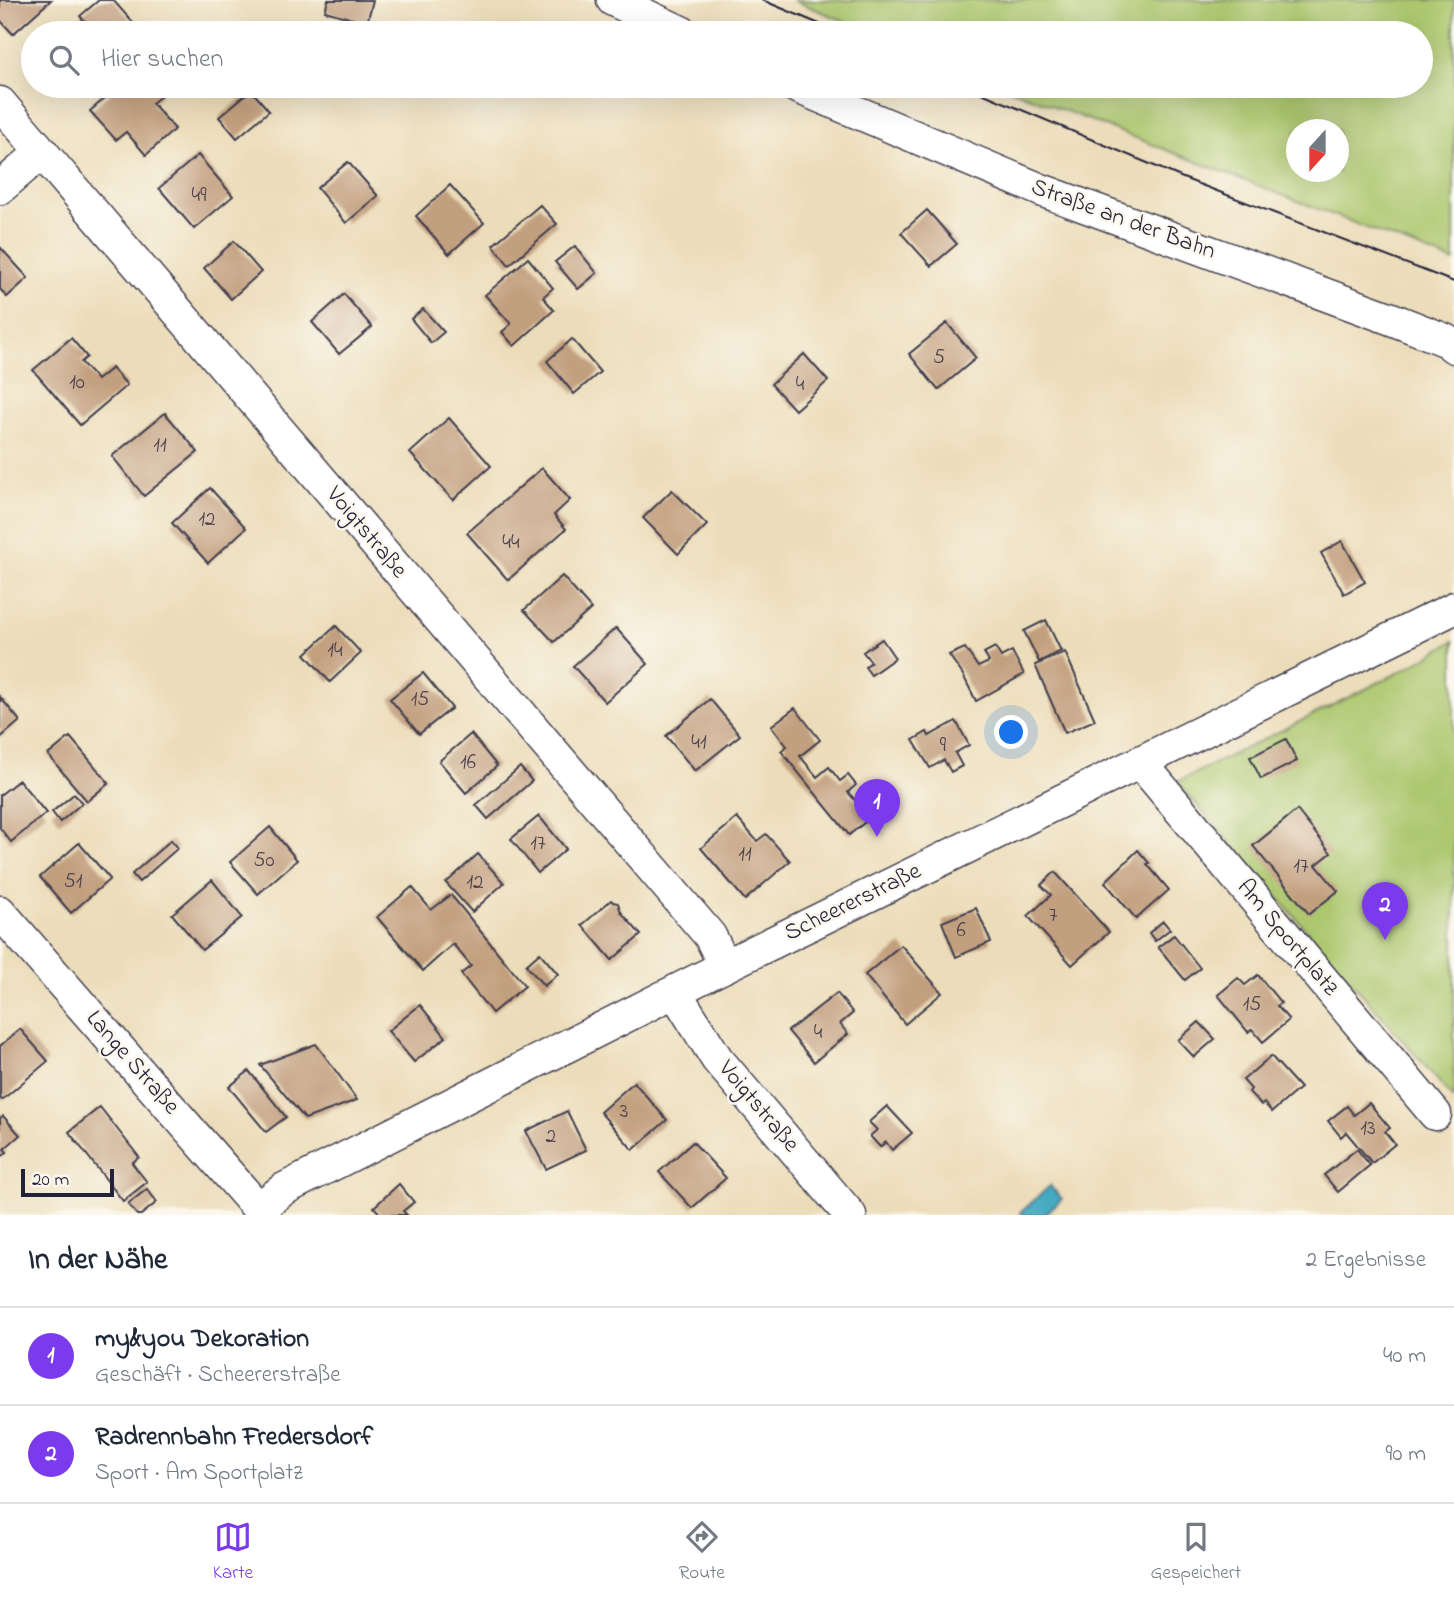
<!DOCTYPE html>
<html lang="de">
<head>
<meta charset="utf-8">
<style>
  :root { --surface:#fff; --page:#f6f6f7; --text:#1f2937; --muted:#747a83; --line:#e0e1e3; --accent:#7c3aed }
  body { margin:0; font-family:"Indie Flower",sans-serif; background:var(--page); color:var(--text) }
  .compass { position:absolute; left:1286px; top:119px; width:63px; height:63px; border-radius:50%; background:var(--surface); box-shadow:0 7px 28px #0002; rotate:201deg }
  .scale { position:absolute; left:21px; bottom:18px; width:93px; box-sizing:border-box; padding-left:7px; border:4px solid #22223b; border-top:0; font-size:19px; line-height:24px; white-space:nowrap; color:#22223b; -webkit-text-stroke:5px #fbf7ec; paint-order:stroke }
  .you { position:absolute; left:1012px; top:733px; width:24px; height:24px; margin:-18px; border:5px solid #fff; border-radius:50%; background:#1a73e8; box-shadow:0 0 0 10px #1a73e833 }
  .badge { display:grid; place-items:center; width:46px; height:46px; border-radius:50%; background:var(--accent); color:#fff; font-size:23px; font-weight:700 }
  .pin { position:absolute; translate:-50% -58px; filter:drop-shadow(0 2px 4px #0008) }
  .pin::after { content:''; position:absolute; top:37px; width:24px; height:21px; background:inherit; clip-path:polygon(0 0,100% 0,50% 100%) }
  .list { margin:0; padding:0; list-style:none }
  h2 { display:flex; justify-content:space-between; align-items:center; height:91px; margin:0; padding:0 28px; font-size:30px }
  h2 small { font-size:23px; font-weight:400; color:var(--muted) }
  .list li { display:grid; grid-template-columns:46px 1fr auto; gap:21px; align-items:center; box-sizing:border-box; height:98px; padding:0 28px; border-top:2px solid var(--line) }
  .list b { display:block; font-size:26px; white-space:nowrap }
  .list p { margin:0; font-size:23px; white-space:nowrap; color:var(--muted) }
  .list em { font-size:23px; font-style:normal; color:var(--muted) }
  .icon { flex:none; width:38px; height:38px; fill:none; stroke:currentColor; stroke-width:2; stroke-linecap:round; stroke-linejoin:round }
  .map { position:relative; flex:none; width:1454px; height:1215px; overflow:hidden }
  .search { position:absolute; background:var(--surface); box-shadow:0 7px 28px #0002; left:21px; right:21px; top:21px; height:77px; display:flex; align-items:center; gap:18px; box-sizing:border-box; padding:0 24px; border-radius:38px; color:var(--muted); font-size:26px }
  .sheet { height:287px; background:var(--surface) }
  nav { display:flex; justify-content:space-around; align-items:center; box-sizing:border-box; height:98px; border-top:2px solid var(--line); background:var(--surface); font-size:19px; color:var(--muted) }
  nav a { display:grid; justify-items:center; gap:4px }
  nav .on { color:var(--accent) }
  .map>svg:first-child { display:block }
  .green { fill:#acc76e; stroke:#677454; stroke-width:2; fill-rule:evenodd }
  .water { fill:#40a8c0; stroke:#31657e; stroke-width:2 }
  .building { fill:#c29f7e }
  .lines { fill:none; stroke-linecap:round; stroke-linejoin:round }
  .minor-casing { stroke:#403e4e; stroke-width:35 }
  .minor { stroke:#fff; stroke-width:32 }
  .tram { stroke:#22223b; stroke-width:2 }
  .labels { text-anchor:middle; dominant-baseline:central; stroke-width:5; stroke-linejoin:round; paint-order:stroke }
  .number-label { font-size:21px; fill:#4a414c }
  .street-label { font-size:24px; fill:#22223b; stroke:#fbf7ec }
</style>
</head>
<body>
<div class="map">
<svg width="1454" height="1215" viewBox="0 0 1454 1215">
  <rect width="100%" height="100%" fill="#fbf7ec"/>
  <filter id="ink" filterUnits="userSpaceOnUse"><feTurbulence type="fractalNoise" baseFrequency=".0143" numOctaves="2"/><feDisplacementMap in="SourceGraphic" scale="14" xChannelSelector="R" yChannelSelector="G"/><feConvolveMatrix kernelMatrix="1 2 1 2 8 2 1 2 1" color-interpolation-filters="sRGB"/></filter>
  <filter id="wash" filterUnits="userSpaceOnUse"><feTurbulence type="fractalNoise" baseFrequency=".00686" numOctaves="4" result="noise"/><feDisplacementMap in="SourceGraphic" scale="28" xChannelSelector="R" yChannelSelector="G"/><feGaussianBlur stdDeviation="1.57" result="paint"/><feColorMatrix in="noise" values="0 0 0 0 0 0 0 0 0 0 0 0 0 0 0 0 0 1.4 0 .05"/><feComposite in="paint" operator="in"/></filter>
  <g filter="url(#wash)">
    <rect width="100%" height="100%" fill="#ecddba"/>
    <g class="green">
      <path d="M 793,0 L 1454,0 L 1454,262 L 1002,86 L 1421,86 L 1421,33 L 873,33 ZM 1296,130 L 1338,130 L 1338,172 L 1296,172 Z"/>
      <polygon points="1454,641 1454,1099 1177,782 1396,674"/>
    </g>
    <polygon class="water" points="1050,1186 1062,1199 1044,1215 1022,1215 1020,1213"/>
    <g id="blocks">
      <g class="building">
        <polygon points="0,0 51,0 13,34 0,20"/>
        <polygon points="99,0 113,0 142,33 95,33 80,16"/>
        <polygon points="328,0 373,0 367,23 325,11"/>
        <polygon points="119,86 153,86 162,95 152,103 175,129 146,155 126,132 116,140 90,111"/>
        <polygon points="251,90 269,111 237,138 219,117"/>
        <polygon points="198,155 233,196 194,229 159,188"/>
        <polygon points="348,162 378,196 346,223 317,188"/>
        <polygon points="450,185 484,223 449,254 416,216"/>
        <polygon points="540,205 557,224 509,265 493,245"/>
        <polygon points="927,210 957,244 931,266 901,233"/>
        <polygon points="234,241 261,272 231,299 204,268"/>
        <polygon points="575,246 597,273 578,289 555,262"/>
        <polygon points="0,247 28,278 7,297 0,289"/>
        <polygon points="528,258 553,288 543,297 554,310 514,346 502,332 511,324 485,295"/>
        <polygon points="344,294 372,327 339,354 312,322"/>
        <polygon points="423,309 444,332 431,343 411,319"/>
        <polygon points="947,323 976,358 938,390 909,354"/>
        <polygon points="71,338 87,357 81,362 97,380 112,368 127,385 80,425 33,370"/>
        <polygon points="572,339 600,372 574,394 547,361"/>
        <polygon points="804,354 828,381 795,410 771,384"/>
        <polygon points="165,413 198,452 144,496 112,456"/>
        <polygon points="449,418 491,466 453,500 410,453"/>
        <polygon points="542,468 570,500 554,515 566,529 508,580 467,533"/>
        <polygon points="210,488 246,528 208,563 172,523"/>
        <polygon points="672,490 707,525 678,554 643,518"/>
        <polygon points="1342,541 1365,582 1344,594 1321,553"/>
        <polygon points="562,576 591,609 554,642 524,610"/>
        <polygon points="1046,620 1061,651 1039,662 1024,631"/>
        <polygon points="336,626 361,653 330,682 305,654"/>
        <polygon points="616,628 648,664 605,702 573,666"/>
        <polygon points="882,639 895,658 871,675 865,667 871,662 863,652"/>
        <polygon points="995,647 1001,657 1012,651 1024,674 976,701 963,675 949,655 965,648 978,667 989,662 984,653"/>
        <polygon points="1065,652 1095,720 1065,733 1035,665"/>
        <polygon points="423,673 452,708 419,734 390,699"/>
        <polygon points="0,697 20,721 0,738"/>
        <polygon points="710,699 740,735 695,771 666,736"/>
        <polygon points="795,708 820,740 800,756 817,777 829,767 840,781 848,775 856,785 848,792 870,818 849,835 781,751 787,746 771,726"/>
        <polygon points="956,721 969,745 955,753 962,766 951,772 944,760 930,768 913,740 927,732 929,736"/>
        <polygon points="471,734 497,766 466,793 439,761"/>
        <polygon points="70,737 109,783 87,801 48,755"/>
        <polygon points="1286,739 1297,761 1261,779 1250,757"/>
        <polygon points="520,767 532,781 488,819 476,805"/>
        <polygon points="19,780 46,813 11,842 0,828 0,795"/>
        <polygon points="74,794 82,803 60,822 52,812"/>
        <polygon points="1297,810 1331,853 1316,865 1338,891 1309,914 1253,846"/>
        <polygon points="539,816 566,849 538,873 511,839"/>
        <polygon points="737,818 757,841 766,834 790,861 745,900 701,848"/>
        <polygon points="270,827 297,860 258,894 230,862"/>
        <polygon points="171,840 178,848 139,882 132,874"/>
        <polygon points="79,843 110,879 71,913 40,877"/>
        <polygon points="1138,850 1149,863 1147,864 1169,890 1136,919 1105,882"/>
        <polygon points="478,854 504,883 472,912 446,883"/>
        <polygon points="1055,872 1109,932 1072,965 1028,916 1051,895 1041,885"/>
        <polygon points="212,880 242,917 202,950 172,914"/>
        <polygon points="412,887 431,910 451,895 525,986 492,1013 461,974 471,966 453,944 423,971 377,917"/>
        <polygon points="611,900 613,902 618,903 621,912 641,935 612,960 582,925"/>
        <polygon points="976,908 991,942 956,957 942,922"/>
        <polygon points="1163,921 1170,929 1155,941 1149,933"/>
        <polygon points="1174,935 1200,968 1185,980 1158,947"/>
        <polygon points="901,945 942,993 905,1024 865,975"/>
        <polygon points="540,953 558,974 544,986 526,965"/>
        <polygon points="1258,975 1281,1003 1277,1006 1289,1020 1263,1042 1252,1029 1248,1032 1218,995 1238,978 1245,985"/>
        <polygon points="837,993 853,1013 840,1024 848,1034 814,1062 788,1031"/>
        <polygon points="420,1005 446,1037 414,1062 388,1031"/>
        <polygon points="1199,1022 1215,1039 1194,1057 1178,1040"/>
        <polygon points="20,1029 48,1061 2,1100 0,1098 0,1046"/>
        <polygon points="316,1044 357,1100 305,1119 260,1065"/>
        <polygon points="1271,1056 1300,1088 1272,1112 1264,1103 1261,1105 1249,1092 1251,1089 1243,1080"/>
        <polygon points="249,1071 286,1117 266,1132 229,1087"/>
        <polygon points="634,1082 667,1120 633,1150 600,1112"/>
        <polygon points="1369,1103 1390,1128 1385,1132 1395,1144 1372,1163 1346,1132 1341,1137 1328,1121 1347,1106 1354,1115"/>
        <polygon points="887,1106 912,1133 892,1150 886,1142 880,1147 870,1136 877,1130 869,1122"/>
        <polygon points="100,1107 139,1157 132,1163 147,1182 123,1201 69,1132"/>
        <polygon points="567,1111 586,1150 546,1169 526,1131"/>
        <polygon points="3,1116 20,1135 4,1149 7,1152 0,1158 0,1118"/>
        <polygon points="693,1142 726,1178 692,1208 659,1172"/>
        <polygon points="1357,1149 1370,1165 1338,1192 1324,1175"/>
        <polygon points="399,1184 414,1202 403,1211 407,1215 381,1215 374,1207"/>
        <polygon points="147,1189 157,1202 141,1215 137,1215 128,1204"/>
      </g>
    </g>
  </g>
  <g filter="url(#ink)">
    <use href="#blocks" fill-opacity="0" stroke="#403e4e" stroke-width="2"/>
    <g class="lines">
      <g class="minor-casing">
        <g id="minor">
          <polyline points="613,0 683,33"/>
          <polyline points="795,86 1041,190 1389,318 1445,340 1454,347"/>
          <polyline points="0,103 710,936 725,966"/>
          <polyline points="0,188 42,152"/>
          <polyline points="1140,762 1435,1114"/>
          <polyline points="0,912 264,1215"/>
          <polyline points="675,992 717,1059 850,1215"/>
          <polyline points="259,1208 284,1189 725,966 1454,608"/>
        </g>
      </g>
      <use href="#minor" class="minor"/>
      <g class="tram">
        <polyline points="762,0 841,33"/>
        <polyline points="965,86 1183,178 1454,282"/>
      </g>
    </g>
  </g>
  <g class="labels">
    <g class="number-label">
      <text x="199" y="196">49</text>
      <text x="939" y="358">5</text>
      <text x="77" y="383">10</text>
      <text x="800" y="385">4</text>
      <text x="160" y="446">11</text>
      <text x="207" y="520">12</text>
      <text x="511" y="543">44</text>
      <text x="335" y="651">14</text>
      <text x="420" y="700">15</text>
      <text x="699" y="743">41</text>
      <text x="943" y="746">9</text>
      <text x="468" y="763">16</text>
      <text x="538" y="844">17</text>
      <text x="745" y="855">11</text>
      <text x="264" y="861">50</text>
      <text x="1301" y="867">17</text>
      <text x="73" y="882">51</text>
      <text x="475" y="883">12</text>
      <text x="1053" y="916">7</text>
      <text x="961" y="931">6</text>
      <text x="1252" y="1005">15</text>
      <text x="818" y="1033">4</text>
      <text x="624" y="1112">3</text>
      <text x="1368" y="1129">13</text>
      <text x="551" y="1137">2</text>
    </g>
    <g class="street-label">
      <text transform="translate(1123 220) rotate(20)">Straße an der Bahn</text>
      <text transform="translate(366 533) rotate(50)">Voigtstraße</text>
      <text transform="translate(853 903) rotate(-26)">Scheererstraße</text>
      <text transform="translate(1287 938) rotate(50)">Am Sportplatz</text>
      <text transform="translate(132 1063) rotate(49)">Lange Straße</text>
      <text transform="translate(758 1107) rotate(50)">Voigtstraße</text>
    </g>
  </g>
</svg>
<svg class="compass" viewBox="-18 -18 36 36"><path d="M0-13l5 13h-10z" fill="#e53935"/><path d="M0 13l5-13h-10z" fill="#747a83"/></svg>
<div class="scale">20 m</div>
<div class="you"></div>
<div class="pin badge" style="left:877px;top:837px">1</div>
<div class="pin badge" style="left:1385px;top:940px">2</div>
<div class="search"><svg class="icon" aria-label="search" viewBox="0 0 24 24"><circle cx="10" cy="10" r="6"/><path d="M15 15l6 6"/></svg>Hier suchen</div>
</div>
<section class="sheet">
<h2>In der Nähe<small>2 Ergebnisse</small></h2>
<ul class="list">
<li><span class="badge">1</span><div><b>my&amp;you Dekoration</b><p>Geschäft · Scheererstraße</p></div><em>40 m</em></li>
<li><span class="badge">2</span><div><b>Radrennbahn Fredersdorf</b><p>Sport · Am Sportplatz</p></div><em>90 m</em></li>
</ul>
</section>
<nav>
<a class="on"><svg class="icon" aria-label="map" viewBox="0 0 24 24"><path d="M3 6l6-2 6 2 6-2v14l-6 2-6-2-6 2zM9 4v14M15 6v14"/></svg>Karte</a>
<a><svg class="icon" aria-label="directions" viewBox="0 0 24 24"><path d="M12 3l9 9-9 9-9-9zM9 14v-3h6M13 9l2 2-2 2"/></svg>Route</a>
<a><svg class="icon" aria-label="saved" viewBox="0 0 24 24"><path d="M7 4h10v16l-5-4-5 4z"/></svg>Gespeichert</a>
</nav>
</body>
</html>
